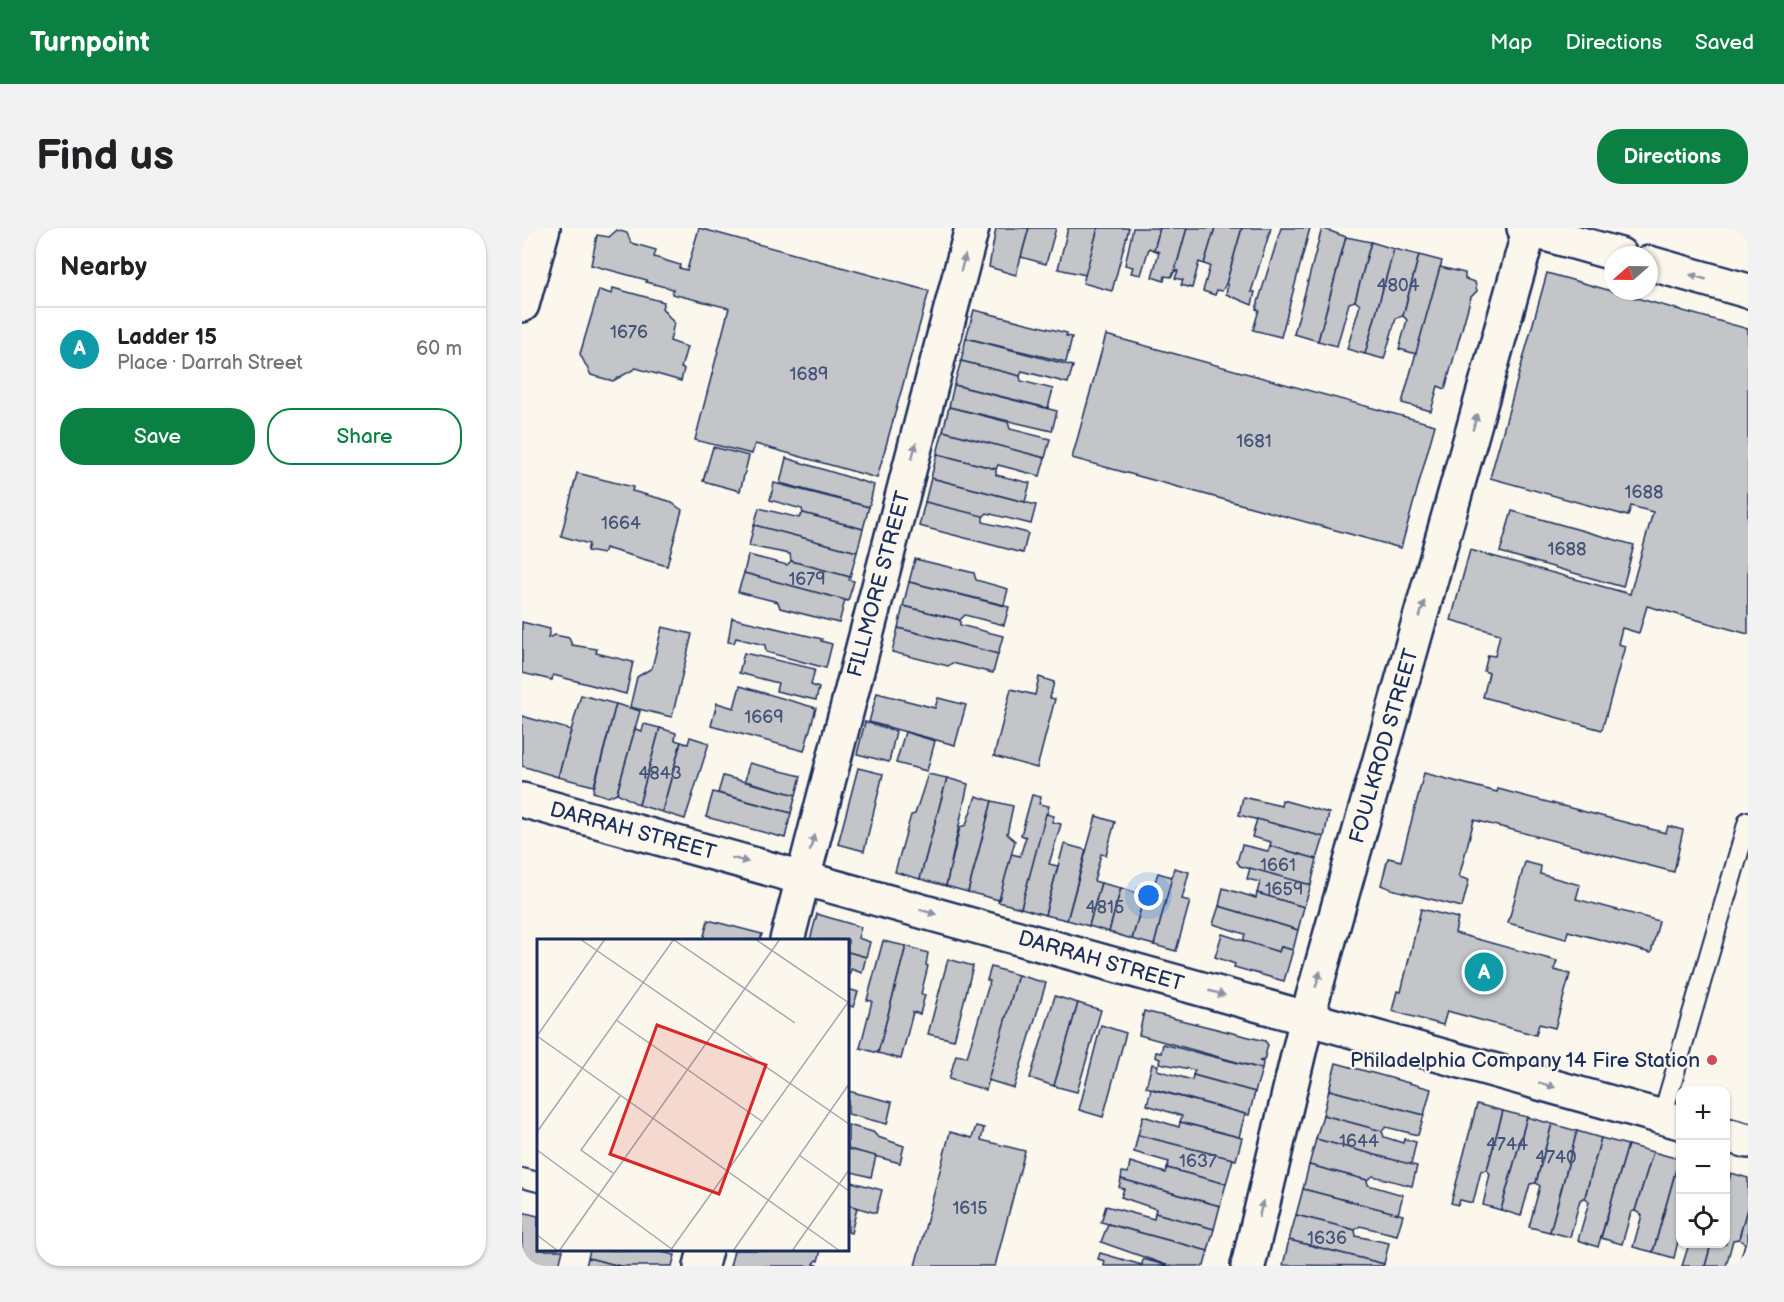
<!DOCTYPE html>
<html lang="en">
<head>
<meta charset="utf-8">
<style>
  :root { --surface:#fff; --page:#f2f2f2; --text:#202124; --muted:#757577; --line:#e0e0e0; --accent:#0b8043 }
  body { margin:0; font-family:"Balsamiq Sans",sans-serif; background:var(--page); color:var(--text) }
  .controls { position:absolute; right:18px; bottom:18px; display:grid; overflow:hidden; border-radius:12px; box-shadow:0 2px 4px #0004 }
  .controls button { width:54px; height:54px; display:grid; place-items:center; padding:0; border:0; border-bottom:2px solid var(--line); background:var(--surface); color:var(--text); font:30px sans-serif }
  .compass { position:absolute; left:1082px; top:18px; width:54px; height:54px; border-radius:50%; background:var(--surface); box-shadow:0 2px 4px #0004; rotate:250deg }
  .you { position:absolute; left:627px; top:668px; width:21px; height:21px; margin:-15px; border:4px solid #fff; border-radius:50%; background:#1a73e8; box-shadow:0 0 0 9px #1a73e833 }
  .badge { display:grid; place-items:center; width:39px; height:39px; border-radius:50%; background:var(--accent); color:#fff; font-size:20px; font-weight:700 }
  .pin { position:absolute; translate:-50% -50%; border:3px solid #fff; box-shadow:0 2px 6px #0006 }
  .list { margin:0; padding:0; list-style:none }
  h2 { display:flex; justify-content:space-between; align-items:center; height:78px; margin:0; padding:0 24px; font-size:26px }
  h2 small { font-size:20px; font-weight:400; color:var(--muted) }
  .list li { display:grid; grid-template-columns:39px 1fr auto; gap:18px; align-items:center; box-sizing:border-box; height:84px; padding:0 24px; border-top:2px solid var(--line) }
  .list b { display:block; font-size:22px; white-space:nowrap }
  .list p { margin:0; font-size:20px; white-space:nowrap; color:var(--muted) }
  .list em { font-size:20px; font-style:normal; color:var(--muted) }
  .actions { display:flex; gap:12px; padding:18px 24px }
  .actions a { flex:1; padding:14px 0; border:2px solid var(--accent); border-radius:24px; text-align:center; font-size:21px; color:var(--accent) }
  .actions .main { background:var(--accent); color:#fff }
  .icon { flex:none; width:33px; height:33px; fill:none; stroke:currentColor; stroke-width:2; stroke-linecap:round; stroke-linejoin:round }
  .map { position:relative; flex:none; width:1226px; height:1038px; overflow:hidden; border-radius:24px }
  header { display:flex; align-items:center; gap:36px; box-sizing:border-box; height:84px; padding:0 30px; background:var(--accent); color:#fff }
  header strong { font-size:28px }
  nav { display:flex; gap:33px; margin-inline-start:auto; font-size:21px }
  .intro { display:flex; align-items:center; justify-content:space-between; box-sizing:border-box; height:144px; padding:0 36px }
  h1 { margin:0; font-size:42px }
  .button { padding:15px 27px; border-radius:24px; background:var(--accent); color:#fff; font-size:21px; font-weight:700 }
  main { display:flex; gap:36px; padding:0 36px }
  aside { flex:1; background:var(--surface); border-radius:24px; box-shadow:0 2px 4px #0004 }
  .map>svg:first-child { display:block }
  .building { fill:#c3c5c9; stroke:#1b2f5e; stroke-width:1.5 }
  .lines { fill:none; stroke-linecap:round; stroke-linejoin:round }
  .service-casing { stroke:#1b2f5e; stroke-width:22 }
  .minor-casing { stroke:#1b2f5e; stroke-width:38 }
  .service { stroke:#fbf7ec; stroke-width:18 }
  .minor { stroke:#fbf7ec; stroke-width:33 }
  .oneway { fill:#8b93a5 }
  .poi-dot { fill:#d1495b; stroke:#fbf7ec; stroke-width:2 }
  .labels { text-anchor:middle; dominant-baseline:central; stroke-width:4.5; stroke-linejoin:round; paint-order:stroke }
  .number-label { font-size:18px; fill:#455479 }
  .street-label { font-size:21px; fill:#1b2f5e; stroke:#fbf7ec }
  .poi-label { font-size:21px; fill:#1b2f5e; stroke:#fbf7ec; text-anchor:end }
  .inset-road { fill:none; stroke:#a1a7b3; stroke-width:1.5 }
  .view { fill:#d62828; fill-opacity:0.15; stroke:#d62828; stroke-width:3 }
  .inset-edge { fill:none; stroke:#1b2f5e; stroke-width:3 }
</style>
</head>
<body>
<header>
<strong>Turnpoint</strong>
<nav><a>Map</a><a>Directions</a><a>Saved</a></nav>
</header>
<div class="intro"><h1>Find us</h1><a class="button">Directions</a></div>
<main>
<aside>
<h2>Nearby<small></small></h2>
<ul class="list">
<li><span class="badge" style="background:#0f9aa8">A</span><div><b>Ladder 15</b><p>Place · Darrah Street</p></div><em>60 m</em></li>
</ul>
<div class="actions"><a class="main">Save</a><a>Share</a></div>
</aside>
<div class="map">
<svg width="1226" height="1038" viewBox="0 0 1226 1038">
  <rect width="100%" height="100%" fill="#fbf7ec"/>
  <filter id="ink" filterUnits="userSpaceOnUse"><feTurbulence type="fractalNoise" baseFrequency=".0167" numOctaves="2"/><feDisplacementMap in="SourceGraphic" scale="12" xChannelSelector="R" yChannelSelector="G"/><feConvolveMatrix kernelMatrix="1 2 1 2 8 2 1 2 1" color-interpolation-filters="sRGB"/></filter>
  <g filter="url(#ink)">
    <g class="building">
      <polygon points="177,0 407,63 355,250 233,216 230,226 173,212 207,80 150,66 151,61 124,54 125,52 69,37 75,7 87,9 95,2 105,5 109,15 134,22 132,29 158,37 157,40 165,42"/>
      <polygon points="474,0 507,0 494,47 467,39"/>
      <polygon points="507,0 534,0 524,36 499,29"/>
      <polygon points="546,0 576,0 564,47 536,41"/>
      <polygon points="576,0 607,0 590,63 561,55"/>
      <polygon points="611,0 638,0 632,22 627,20 619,47 609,45 611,39 603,37"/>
      <polygon points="638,0 665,0 653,43 649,49 643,48 642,53 630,49 637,24 632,22"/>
      <polygon points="665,0 693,0 682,36 677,34 670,60 659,57 661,52 653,50 656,43 653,43"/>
      <polygon points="693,0 720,0 704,56 700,63 695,62 693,67 681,63 688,38 682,36"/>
      <polygon points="720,0 749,0 729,64 733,64 730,77 704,66 706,57 704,56"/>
      <polygon points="759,0 788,0 759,109 731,102 737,82 734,81"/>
      <polygon points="800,0 824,9 796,113 772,106"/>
      <polygon points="824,9 849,14 833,73 827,75 815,118 796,113"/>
      <polygon points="849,14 872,21 843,126 825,121 838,77 833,73"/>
      <polygon points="872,21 897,27 881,88 874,90 862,131 843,126"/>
      <polygon points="897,27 920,33 894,126 877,121 885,92 881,88"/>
      <polygon points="918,39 943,45 943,51 953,54 955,63 949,69 923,161 916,158 909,183 880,175"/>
      <polygon points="1025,45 1226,101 1226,406 1125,378 1117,405 1100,400 1096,416 1103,418 1080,502 961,469 967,445 962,443 966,427 973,428 978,406 929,392 948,322 1108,366 1131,284 1109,278 1106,288 968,250"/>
      <polygon points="91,60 142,74 140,80 152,95 148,113 165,119 159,140 162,141 159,153 114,140 91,153 69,147 58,126 77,62 90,66"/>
      <polygon points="452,82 545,105 544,108 550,109 544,134 444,110"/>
      <polygon points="584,107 913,197 879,320 550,230"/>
      <polygon points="444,110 551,138 546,155 500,143 498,148 439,133"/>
      <polygon points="439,133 498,148 499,153 531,161 526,180 432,157"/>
      <polygon points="432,157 535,183 530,203 427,179"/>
      <polygon points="427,179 486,194 488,201 528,211 523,230 421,203"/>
      <polygon points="421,203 523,230 518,248 476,237 474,241 415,226"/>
      <polygon points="191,219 227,228 218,263 181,253"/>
      <polygon points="415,226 474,241 474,247 508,255 503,274 409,250"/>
      <polygon points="264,230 352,257 347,279 258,255"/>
      <polygon points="55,245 111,259 110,263 147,273 160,282 145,338 83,320 81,326 65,323 67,316 39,308"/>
      <polygon points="409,250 514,277 509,296 465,285 461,289 403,274"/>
      <polygon points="252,255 347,279 341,301 281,285 280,281 248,272"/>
      <polygon points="403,274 461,288 461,294 506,305 501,325 397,298"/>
      <polygon points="237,280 277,290 281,285 341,301 335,324 232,297"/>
      <polygon points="990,283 1112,317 1101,359 978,324"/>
      <polygon points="232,297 335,324 328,349 269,333 268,326 227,318"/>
      <polygon points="226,327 265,337 269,333 328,349 327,352 332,353 326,373 222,345"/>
      <polygon points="393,331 452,345 454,352 486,361 482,377 387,354"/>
      <polygon points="222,345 323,372 317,395 258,380 256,374 216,364"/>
      <polygon points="387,354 487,379 482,397 443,387 438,392 381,378"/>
      <polygon points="381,378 438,392 438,397 481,408 476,426 376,400"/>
      <polygon points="210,390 300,411 299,413 310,416 304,440 244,424 243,417 214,410 212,415 206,414"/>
      <polygon points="0,394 28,401 26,410 33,407 47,410 50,417 75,421 74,425 111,434 104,466 31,447 30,452 0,445"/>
      <polygon points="140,399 170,406 150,489 108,479 115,449 130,440"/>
      <polygon points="376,400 476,426 471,445 430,435 426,438 370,424"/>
      <polygon points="222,425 293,441 289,457 297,460 294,472 254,463 256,455 217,445"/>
      <polygon points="517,449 532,454 528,470 533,471 515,540 472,528 489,461 513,467"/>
      <polygon points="218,458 294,480 282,523 189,498 195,475 212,480"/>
      <polygon points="355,465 413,480 416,470 444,477 433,517 347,494"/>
      <polygon points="59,467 94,476 72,558 36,549"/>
      <polygon points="94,476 118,483 95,565 86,569 71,564"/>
      <polygon points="0,488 49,502 36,549 0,538"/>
      <polygon points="343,494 374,503 367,534 335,526"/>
      <polygon points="122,496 138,500 117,577 95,565 113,501 120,503"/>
      <polygon points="138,500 154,505 153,512 159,514 140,584 117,577"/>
      <polygon points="383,504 413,513 405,543 374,535"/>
      <polygon points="168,509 187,515 163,591 140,584 159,514 166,516"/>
      <polygon points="227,535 279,548 274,567 223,553"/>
      <polygon points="336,540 361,546 342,623 316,616"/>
      <polygon points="902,545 975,564 976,561 1144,605 1146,598 1161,602 1152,644 952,592 937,649 947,652 940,679 869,661 859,657 866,630 879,633"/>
      <polygon points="406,546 425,550 398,651 373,644 389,587 393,586"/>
      <polygon points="201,548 274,567 269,585 196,565"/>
      <polygon points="425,550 446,556 424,658 398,651"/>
      <polygon points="191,564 269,585 263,610 184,589"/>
      <polygon points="510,567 519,569 517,576 527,578 499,680 476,674 489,626 498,628 504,609 499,607"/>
      <polygon points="454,568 470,573 446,664 424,658 438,599 444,597"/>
      <polygon points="721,569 759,578 760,572 807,585 802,609 717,587"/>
      <polygon points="470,573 491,578 485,606 493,613 477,672 446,664"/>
      <polygon points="524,586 532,588 530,594 539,596 527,636 536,638 523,687 499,680"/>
      <polygon points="574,588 593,594 584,627 579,626 572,653 579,655 567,698 545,692"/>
      <polygon points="735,591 802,609 795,631 748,618 749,614 730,609"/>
      <polygon points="542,616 564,622 545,692 523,687"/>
      <polygon points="720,617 746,623 748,618 795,631 789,657 718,638 715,634"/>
      <polygon points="1003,634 1019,638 1018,646 1058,657 1054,671 1137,693 1129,725 1046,703 1044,711 986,695"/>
      <polygon points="652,640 667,644 660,671 668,673 654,723 632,717"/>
      <polygon points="728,640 789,657 782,679 735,665 738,654 725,651"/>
      <polygon points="636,645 650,649 632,717 610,711 626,656 632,657"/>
      <polygon points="579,655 599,660 587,704 567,698"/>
      <polygon points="599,660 615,665 616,660 624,662 610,711 587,704"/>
      <polygon points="701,660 734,670 735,665 782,679 776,702 697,678"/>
      <polygon points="697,678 776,702 771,722 759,719 757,724 721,714 723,706 691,696"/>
      <polygon points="899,681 936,690 933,705 1035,733 1032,742 1048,746 1033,800 1017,796 1014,807 925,783 921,797 870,783 875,763 879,764"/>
      <polygon points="295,686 339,699 336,710 348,714 344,729 326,724 326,712 288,712"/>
      <polygon points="186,692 240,706 238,712 181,712"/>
      <polygon points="700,706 757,724 759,719 771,722 762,753 712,739 713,736 693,729"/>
      <polygon points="361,713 384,718 356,825 338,820 350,773 345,772"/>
      <polygon points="384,718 406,725 404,737 406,738 399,766 403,767 398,786 391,784 379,831 356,825"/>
      <polygon points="326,724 344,729 340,745 329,741 326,752"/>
      <polygon points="426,731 451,738 432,812 406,806"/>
      <polygon points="469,739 496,747 464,862 427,851 434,827 445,829 468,753 465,752"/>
      <polygon points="496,747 524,755 492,860 466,852"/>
      <polygon points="326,761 336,764 331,779 326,777"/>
      <polygon points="533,768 556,775 532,858 508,850"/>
      <polygon points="556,775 579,782 555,864 532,858"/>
      <polygon points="622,783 743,813 746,817 742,832 737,833 741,834 740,841 617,807"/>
      <polygon points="579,797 604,805 581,889 557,882"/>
      <polygon points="641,816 740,841 733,864 671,847 673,842 637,835 638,831 633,829 634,824 639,825"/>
      <polygon points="814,835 909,861 902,887 807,862"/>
      <polygon points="630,836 636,837 635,842 670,852 671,847 733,864 727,887 624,859"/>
      <polygon points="629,861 723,886 717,909 658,894 660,888 625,877"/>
      <polygon points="807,862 902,887 896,907 864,899 860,903 801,887"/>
      <polygon points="326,863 370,874 365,896 326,886"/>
      <polygon points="955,876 981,883 965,942 959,943 951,975 938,972 936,977 929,975"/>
      <polygon points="981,883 1005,889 979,982 961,977 968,946 965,942"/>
      <polygon points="801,887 860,903 862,909 881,915 882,911 894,914 889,937 794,911"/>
      <polygon points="621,888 657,899 658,894 720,910 714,932 616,907"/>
      <polygon points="1005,889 1030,896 1014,955 1008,956 999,988 979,982"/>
      <polygon points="1030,896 1055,903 1028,1004 1007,999 1018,958 1014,955"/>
      <polygon points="326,897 351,904 356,909 382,918 378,935 326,921"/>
      <polygon points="454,898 462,900 459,912 503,923 473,1038 393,1038 428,904 450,910"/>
      <polygon points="1055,903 1079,910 1063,969 1058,972 1048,1009 1028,1004"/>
      <polygon points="616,907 711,931 704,956 645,940 647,934 612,924"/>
      <polygon points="1079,910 1106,917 1076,1019 1056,1012 1067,974 1063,969"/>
      <polygon points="794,911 895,938 890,958 851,948 845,952 787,937"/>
      <polygon points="1106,917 1131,924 1113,983 1109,984 1100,1016 1079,1010"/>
      <polygon points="326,921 354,928 349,949 326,943"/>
      <polygon points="1131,924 1157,931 1131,1024 1111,1019 1120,987 1113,983"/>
      <polygon points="1157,931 1158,1005 1152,1030 1131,1024"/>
      <polygon points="608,934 644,945 645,940 704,956 698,978 599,951 600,944 606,945"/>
      <polygon points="787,937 845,952 846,957 881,967 876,986 781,961"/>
      <polygon points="1209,945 1226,950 1226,977 1217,1011 1211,1012 1204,1038 1183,1038 1189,1016 1204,1016 1204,964"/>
      <polygon points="599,951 698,978 692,1001 633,985 634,981 599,969 602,961 597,959"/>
      <polygon points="326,953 360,962 354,985 326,977"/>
      <polygon points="781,961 881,987 875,1007 838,998 833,1002 774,987"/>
      <polygon points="326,977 335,980 329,1005 326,1004"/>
      <polygon points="1226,977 1226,1038 1217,1038 1223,1015 1217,1011"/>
      <polygon points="584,978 632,991 633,985 692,1001 686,1023 579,994"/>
      <polygon points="0,984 16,988 16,1022 41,1022 37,1038 0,1038"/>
      <polygon points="774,987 833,1002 834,1008 867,1015 862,1036 767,1012"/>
      <polygon points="586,996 686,1023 682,1038 647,1038 579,1014"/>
      <polygon points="767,1012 862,1036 861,1038 761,1037"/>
      <polygon points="1167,1016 1189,1016 1183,1038 1160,1038"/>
      <polygon points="68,1022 130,1022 153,1027 150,1038 98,1038 66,1030"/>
      <polygon points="208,1022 299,1022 296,1033 294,1032 292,1036 298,1038 208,1038 212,1023"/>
      <polygon points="578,1025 620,1037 621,1031 647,1038 582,1038 583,1033 576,1031"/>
      <polygon points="66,1030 98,1038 64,1038"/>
    </g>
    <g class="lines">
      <g class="service-casing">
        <g id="service">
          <polyline points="1140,889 1226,593"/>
          <polyline points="0,950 16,954"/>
        </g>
      </g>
      <g class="minor-casing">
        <g id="minor">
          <polyline points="1002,0 1098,27"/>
          <polyline points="1127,35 1226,63"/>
          <polyline points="0,77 21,0"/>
          <polyline points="0,572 1158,894"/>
          <polyline points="265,712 450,0"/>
          <polyline points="1204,907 1226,913"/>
          <polyline points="179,1038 183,1022"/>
          <polyline points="726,1038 785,790 1008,0"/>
        </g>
      </g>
      <use href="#service" class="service"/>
      <use href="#minor" class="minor"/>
    </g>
    <defs><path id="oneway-solid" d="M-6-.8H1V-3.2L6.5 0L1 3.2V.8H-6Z" transform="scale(1.5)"/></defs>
    <g class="oneway">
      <use href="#oneway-solid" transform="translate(441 35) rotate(-75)"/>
      <use href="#oneway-solid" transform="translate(1176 49) rotate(-164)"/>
      <use href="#oneway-solid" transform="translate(953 194) rotate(-74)"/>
      <use href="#oneway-solid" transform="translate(392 223) rotate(-75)"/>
      <use href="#oneway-solid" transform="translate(900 381) rotate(-74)"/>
      <use href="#oneway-solid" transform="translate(290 615) rotate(-75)"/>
      <use href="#oneway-solid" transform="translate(218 632) rotate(15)"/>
      <use href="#oneway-solid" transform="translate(406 684) rotate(16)"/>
      <use href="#oneway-solid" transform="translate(796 751) rotate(-74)"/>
      <use href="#oneway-solid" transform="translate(695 765) rotate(16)"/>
      <use href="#oneway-solid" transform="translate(1025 857) rotate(16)"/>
      <use href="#oneway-solid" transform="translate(739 981) rotate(-77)"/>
    </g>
  </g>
  <circle class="poi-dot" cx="1190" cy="832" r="6"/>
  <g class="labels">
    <g class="number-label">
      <text x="876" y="57">4804</text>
      <text x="107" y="104">1676</text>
      <text x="287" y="146">1689</text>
      <text x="732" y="213">1681</text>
      <text x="1122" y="264">1688</text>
      <text x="99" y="295">1664</text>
      <text x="1045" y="321">1688</text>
      <text x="285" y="351">1679</text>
      <text x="242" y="489">1669</text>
      <text x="138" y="545">4843</text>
      <text x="756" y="637">1661</text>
      <text x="762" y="661">1659</text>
      <text x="583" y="679">4815</text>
      <text x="837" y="913">1644</text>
      <text x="985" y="916">4744</text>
      <text x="1034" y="929">4740</text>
      <text x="676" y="933">1637</text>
      <text x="448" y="980">1615</text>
      <text x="805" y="1010">1636</text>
    </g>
    <g class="street-label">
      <text transform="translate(357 356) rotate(-75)">FILLMORE STREET</text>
      <text transform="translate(862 518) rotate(-74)">FOULKROD STREET</text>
      <text transform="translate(111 603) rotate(15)">DARRAH STREET</text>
      <text transform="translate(579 733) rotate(16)">DARRAH STREET</text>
    </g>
    <g class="poi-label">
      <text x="1178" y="832">Philadelphia Company 14 Fire Station</text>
    </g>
  </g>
  <g transform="translate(15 711)">
    <rect width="312" height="312" fill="#fbf7ec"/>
    <path class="inset-road" d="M 43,0 L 312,185M 218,0 L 312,64M 137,1 L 258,84M 79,81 L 226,183M 0,97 L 303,312M 0,97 L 68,0M 0,193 L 137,0M 0,211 L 136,311M 262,216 L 312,252M 76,234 L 44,211 L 83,157M 0,296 L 21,312M 22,312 L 243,0M 133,312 L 312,62M 196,312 L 312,145M 255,312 L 312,231"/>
    <path class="view" d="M 120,86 L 229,126 L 182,255 L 73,215 Z"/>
    <rect width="312" height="312" class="inset-edge"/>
  </g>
</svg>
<div class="controls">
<button>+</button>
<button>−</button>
<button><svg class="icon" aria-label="locate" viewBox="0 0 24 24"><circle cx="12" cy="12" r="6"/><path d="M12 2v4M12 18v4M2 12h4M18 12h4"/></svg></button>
</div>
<svg class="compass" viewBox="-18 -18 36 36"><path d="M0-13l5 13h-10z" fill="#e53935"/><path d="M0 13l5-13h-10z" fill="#757577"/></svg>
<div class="you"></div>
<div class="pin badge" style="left:962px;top:744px;background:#0f9aa8">A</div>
</div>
</main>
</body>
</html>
